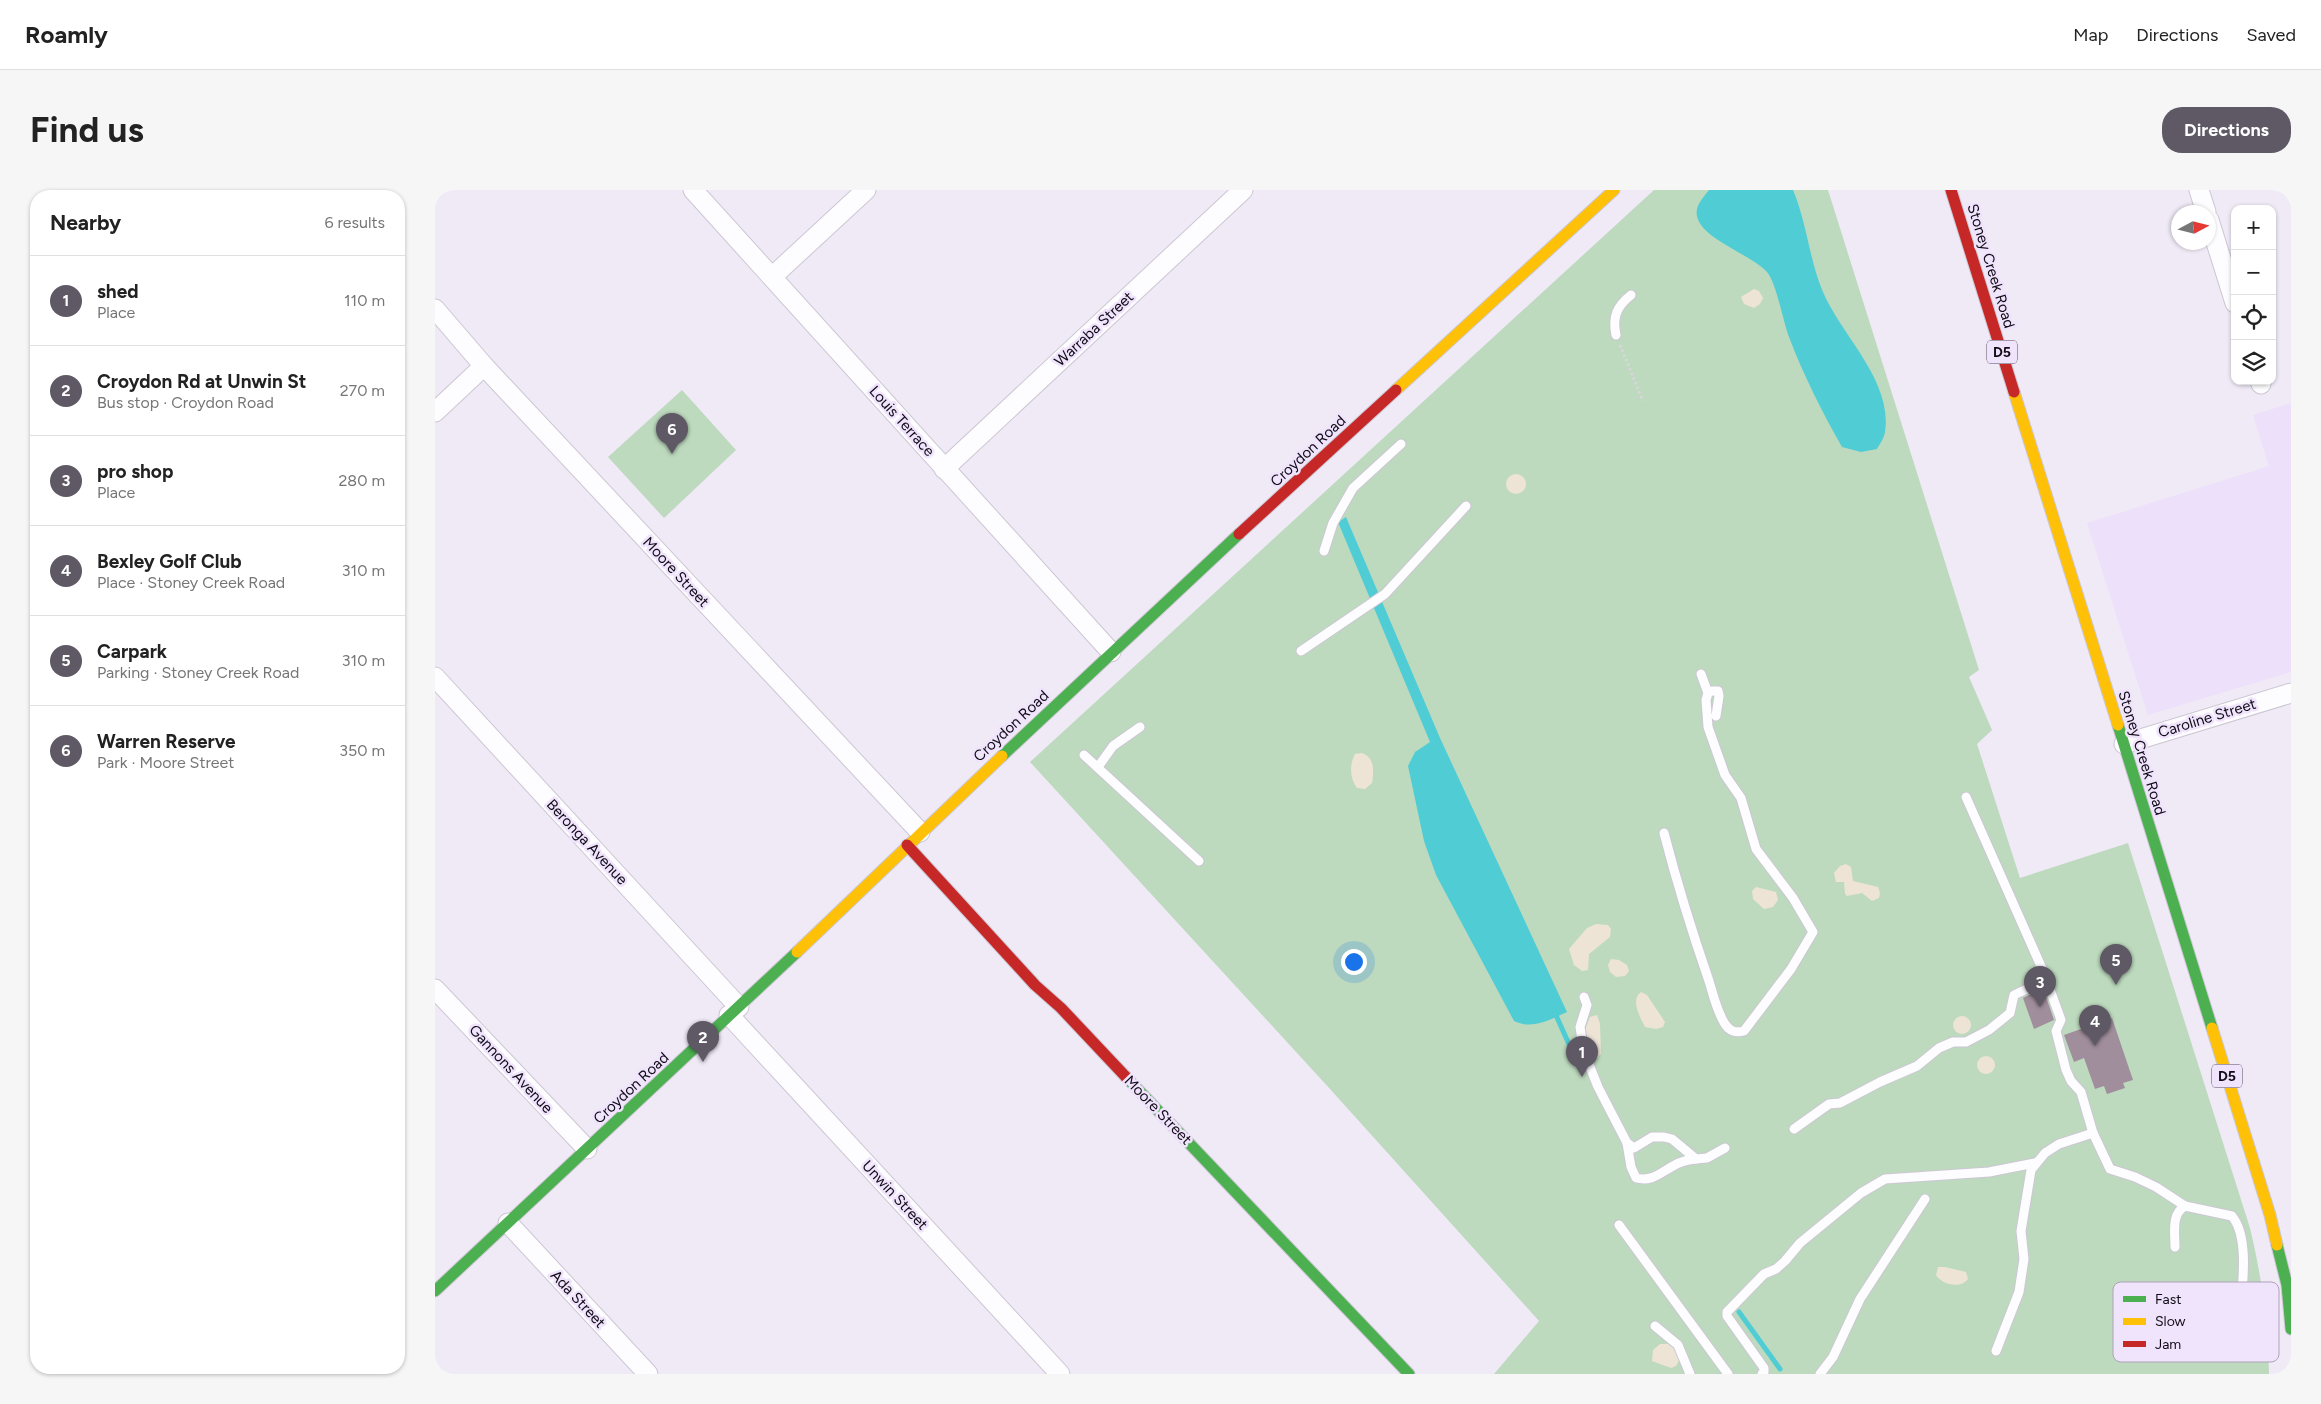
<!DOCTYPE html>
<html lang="en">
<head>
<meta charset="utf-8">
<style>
  :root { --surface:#fff; --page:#f6f6f6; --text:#222; --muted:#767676; --line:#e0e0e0; --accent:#5e5964 }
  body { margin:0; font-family:Figtree,sans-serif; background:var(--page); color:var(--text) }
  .controls { position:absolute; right:15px; top:15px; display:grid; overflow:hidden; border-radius:10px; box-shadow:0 1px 4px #0004 }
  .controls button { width:45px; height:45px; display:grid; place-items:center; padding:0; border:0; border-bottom:1px solid var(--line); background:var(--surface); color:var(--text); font:25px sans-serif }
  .compass { position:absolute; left:1736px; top:15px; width:45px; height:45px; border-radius:50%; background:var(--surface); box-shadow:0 1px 4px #0004; rotate:83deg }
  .you { position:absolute; left:918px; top:771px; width:18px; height:18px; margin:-12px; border:4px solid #fff; border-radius:50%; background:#1a73e8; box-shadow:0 0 0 8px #1a73e833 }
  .badge { display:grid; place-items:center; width:32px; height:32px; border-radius:50%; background:var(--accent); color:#fff; font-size:16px; font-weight:700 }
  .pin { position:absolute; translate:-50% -41px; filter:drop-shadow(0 1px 2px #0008) }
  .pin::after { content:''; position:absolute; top:26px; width:18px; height:15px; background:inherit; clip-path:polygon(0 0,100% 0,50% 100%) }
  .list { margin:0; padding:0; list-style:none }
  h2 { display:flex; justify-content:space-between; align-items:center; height:65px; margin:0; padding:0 20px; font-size:21px }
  h2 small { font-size:16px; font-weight:400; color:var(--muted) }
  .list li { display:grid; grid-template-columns:32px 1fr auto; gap:15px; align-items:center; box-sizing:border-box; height:90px; padding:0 20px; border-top:1px solid var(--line) }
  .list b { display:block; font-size:19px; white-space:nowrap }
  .list p { margin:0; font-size:16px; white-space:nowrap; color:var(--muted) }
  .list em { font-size:16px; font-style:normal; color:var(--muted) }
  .icon { flex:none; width:28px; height:28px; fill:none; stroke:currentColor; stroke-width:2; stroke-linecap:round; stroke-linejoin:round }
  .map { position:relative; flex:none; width:1856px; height:1184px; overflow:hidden; border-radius:20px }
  header { display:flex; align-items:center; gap:30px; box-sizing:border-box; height:70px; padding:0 25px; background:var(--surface); border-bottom:1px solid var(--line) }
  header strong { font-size:24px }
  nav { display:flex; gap:28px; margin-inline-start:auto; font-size:18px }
  .intro { display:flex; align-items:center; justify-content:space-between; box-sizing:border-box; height:120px; padding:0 30px }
  h1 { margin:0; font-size:35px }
  .button { padding:12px 22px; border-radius:20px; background:var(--accent); color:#fff; font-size:18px; font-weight:700 }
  main { display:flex; gap:30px; padding:0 30px }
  aside { flex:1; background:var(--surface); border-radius:20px; box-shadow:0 1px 4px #0004 }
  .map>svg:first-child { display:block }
  .built { fill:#ece0fa }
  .green { fill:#bddabe }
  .sand { fill:#ede4d6 }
  .water { fill:#50ccd5 }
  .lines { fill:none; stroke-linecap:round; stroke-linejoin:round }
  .stream { stroke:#50ccd5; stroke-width:5 }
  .building { fill:#a08e9c }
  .lane-casing { stroke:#ccc7d3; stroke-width:11 }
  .street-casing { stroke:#ccc7d3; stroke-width:21 }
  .fast-casing { stroke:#ccc7d3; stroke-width:13 }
  .slow-casing { stroke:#ccc7d3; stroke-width:13 }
  .jam-casing { stroke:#ccc7d3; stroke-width:13 }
  .path { stroke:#d7d6da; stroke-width:3; stroke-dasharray:2.5 2.5; stroke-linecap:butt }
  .lane { stroke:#fdfcfe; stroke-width:9 }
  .street { stroke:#fdfcfe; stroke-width:19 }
  .fast { stroke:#4caf50; stroke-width:11 }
  .slow { stroke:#ffc107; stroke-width:11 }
  .jam { stroke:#c62828; stroke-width:11 }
  .labels { text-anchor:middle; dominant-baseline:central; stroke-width:5; stroke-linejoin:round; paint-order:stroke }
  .shield { fill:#f0e4fd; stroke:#534c5b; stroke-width:1 }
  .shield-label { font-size:14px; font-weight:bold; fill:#100b15 }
  .street-label { font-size:15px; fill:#100b15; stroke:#f0e4fd }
  .key { fill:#f0e4fd; stroke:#ada3b7; stroke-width:1 }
  .key-label { font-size:14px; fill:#100b15 }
</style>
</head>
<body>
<header>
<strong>Roamly</strong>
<nav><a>Map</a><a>Directions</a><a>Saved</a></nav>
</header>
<div class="intro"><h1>Find us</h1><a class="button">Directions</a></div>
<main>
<aside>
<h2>Nearby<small>6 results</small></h2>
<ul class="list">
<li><span class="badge">1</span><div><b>shed</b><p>Place</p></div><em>110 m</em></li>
<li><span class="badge">2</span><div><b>Croydon Rd at Unwin St</b><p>Bus stop · Croydon Road</p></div><em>270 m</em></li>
<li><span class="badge">3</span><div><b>pro shop</b><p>Place</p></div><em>280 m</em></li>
<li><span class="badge">4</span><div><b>Bexley Golf Club</b><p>Place · Stoney Creek Road</p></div><em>310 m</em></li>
<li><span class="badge">5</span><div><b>Carpark</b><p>Parking · Stoney Creek Road</p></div><em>310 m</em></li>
<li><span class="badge">6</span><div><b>Warren Reserve</b><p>Park · Moore Street</p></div><em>350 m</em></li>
</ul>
</aside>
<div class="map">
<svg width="1856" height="1184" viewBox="0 0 1856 1184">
  <rect width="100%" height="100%" fill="#f0eaf7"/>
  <polygon class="built" points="1856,213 1856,482 1713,525 1652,333 1834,276 1818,225"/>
  <g class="green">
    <path d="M 1219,0 L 1393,0 L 1544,480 L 1534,487 L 1557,540 L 1542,554 L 1585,688 L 1693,653 L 1815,1038 C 1827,1088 1833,1133 1834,1184 L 1059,1184 L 1104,1131 L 895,899 L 595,572 Z"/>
    <polygon points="247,200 301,260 229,328 173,267"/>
  </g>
  <g class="sand">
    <polygon points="1319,99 1324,101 1328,108 1325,114 1319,118 1309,114 1306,107"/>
    <circle cx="1081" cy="294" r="10"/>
    <path d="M 927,563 C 940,568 939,581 937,593 L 930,599 L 922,598 C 915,589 914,575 920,564 Z"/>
    <polygon points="1411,674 1416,677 1418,691 1443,697 1445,703 1444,708 1437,711 1427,703 1412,706 1410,704 1409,692 1401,692 1399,683 1405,676"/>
    <polygon points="1321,697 1341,702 1343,710 1338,717 1329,719 1318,709 1317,701"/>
    <polygon points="1161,734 1173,735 1176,739 1175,747 1154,764 1153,780 1147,781 1139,775 1134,759 1152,738"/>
    <polygon points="1176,769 1184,770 1192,775 1194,781 1190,786 1181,787 1175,782 1173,775"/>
    <path d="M 1206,802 L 1212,805 L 1230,832 L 1228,837 L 1221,839 L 1210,837 C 1205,827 1195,810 1206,802 Z"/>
    <polygon points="1162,825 1165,834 1166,864 1162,868 1155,865 1150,840 1155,827"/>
    <circle cx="1527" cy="835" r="9"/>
    <circle cx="1551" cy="875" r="9"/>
    <path d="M 1503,1077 L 1510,1077 L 1531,1082 L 1533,1089 C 1526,1099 1507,1095 1501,1085 Z"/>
    <polygon points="1225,1154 1233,1154 1241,1159 1245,1169 1241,1176 1236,1178 1217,1171 1218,1160"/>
  </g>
  <g class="water">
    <path d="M 1274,0 L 1358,0 C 1372,33 1374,69 1388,102 C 1406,145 1458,191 1450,242 C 1449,248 1445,254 1442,259 L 1426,262 L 1407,257 C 1387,222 1368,184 1354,147 C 1348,131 1341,92 1332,82 C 1315,63 1256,46 1262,19 C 1263,13 1270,5 1274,0 Z"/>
    <path d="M 911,327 L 1005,548 L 1132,822 C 1114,830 1097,840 1079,831 L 1001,685 L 989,651 L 973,576 L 980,562 L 995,552 L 903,332 Z"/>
  </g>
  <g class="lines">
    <g class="stream">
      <polyline points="1120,823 1142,872"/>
      <polyline points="1304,1122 1345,1179"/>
    </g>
  </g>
  <g class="building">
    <polygon points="1608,798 1619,830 1599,839 1588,808"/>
    <polygon points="1677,828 1698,890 1688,893 1690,898 1672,904 1669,896 1660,899 1649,868 1639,872 1629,845"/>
  </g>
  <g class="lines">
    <g class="lane-casing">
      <g id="lane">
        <path d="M 1181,145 C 1177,127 1182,116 1196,105"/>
        <polyline points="889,361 898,333 918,298 966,254"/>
        <polyline points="866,461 950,404 1031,316"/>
        <polyline points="1266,484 1273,503"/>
        <polyline points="649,565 764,671"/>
        <polyline points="663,577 678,556 705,537"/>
        <polyline points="1531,607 1609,783 1626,830 1621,841 1631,880 1636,891 1646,902 1658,943"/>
        <path d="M 1229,643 C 1242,693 1257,742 1274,791 C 1278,804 1282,822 1290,834 C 1295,842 1301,843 1309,841 L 1356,779 L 1378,742 L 1358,708 L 1321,659 L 1306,608 L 1290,585 L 1273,537 L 1271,510 L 1273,503 L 1277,501 L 1283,501 L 1284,506 L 1281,526"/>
        <polyline points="1149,807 1152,815 1145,837 1149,862 1163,897 1192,953 1199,958 1217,947 1229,947 1237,949 1261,969 1272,968 1290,958"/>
        <polyline points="1359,939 1394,914 1405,913 1445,892 1482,876 1504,858 1518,852 1531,852 1554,840 1575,823 1579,805 1611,790"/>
        <path d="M 1192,953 L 1196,977 L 1201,988 C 1217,992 1225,983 1238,976 C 1245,971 1253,970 1261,969"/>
        <polyline points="1184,1035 1293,1184"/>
        <path d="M 1740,1057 C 1740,1043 1736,1024 1750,1016 L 1797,1026 C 1815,1048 1807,1098 1805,1124"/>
        <polyline points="1220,1136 1243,1155 1255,1184"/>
        <polyline points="1561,1161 1584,1102 1589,1069 1586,1041 1596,980 1610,963 1624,954 1658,943 1675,979 1700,987 1721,997 1750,1016"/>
        <polyline points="1327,1184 1329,1182 1329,1178 1292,1126 1292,1122 1329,1084 1341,1079 1350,1071 1365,1053 1426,1003 1450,989 1554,982 1600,973"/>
        <polyline points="1385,1184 1398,1167 1425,1109 1490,1009"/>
      </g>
    </g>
    <g class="street-casing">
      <g id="street">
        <polyline points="258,0 676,462"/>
        <polyline points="1764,0 1771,22"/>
        <polyline points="1774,30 1800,113"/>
        <polyline points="338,86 431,0"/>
        <polyline points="0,119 49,176 485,642"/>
        <polyline points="1825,191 1826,194"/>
        <polyline points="0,222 49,176"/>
        <polyline points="509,279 808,0"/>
        <polyline points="0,487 304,817"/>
        <polyline points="1689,554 1856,503"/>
        <polyline points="0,799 152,959"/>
        <polyline points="294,825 625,1184"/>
        <polyline points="73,1033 213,1184"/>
      </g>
    </g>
    <g class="fast-casing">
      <g id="fast">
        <polyline points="1683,535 1777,838"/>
        <polyline points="567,566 804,344"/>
        <polyline points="691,887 974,1184"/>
        <polyline points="1842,1055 1852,1095 1856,1139"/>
        <polyline points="0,1101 362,762"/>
      </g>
    </g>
    <g class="slow-casing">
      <g id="slow">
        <polyline points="961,200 1179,0"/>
        <polyline points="1579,202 1683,535"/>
        <polyline points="362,762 567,566"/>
        <polyline points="1777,838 1835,1025 1842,1055"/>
      </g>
    </g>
    <g class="jam-casing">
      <g id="jam">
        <polyline points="1516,0 1579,202"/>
        <polyline points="804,344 961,200"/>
        <polyline points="472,655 600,795 626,818 691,887"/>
      </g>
    </g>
    <polyline class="path" points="1185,155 1208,211"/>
    <use href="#lane" class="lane"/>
    <use href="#street" class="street"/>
    <use href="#fast" class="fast"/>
    <use href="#slow" class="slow"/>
    <use href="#jam" class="jam"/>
  </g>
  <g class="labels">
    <g class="shield">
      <rect x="1552" y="150.5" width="30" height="23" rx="4"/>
      <rect x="1777" y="874.5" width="30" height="23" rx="4"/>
    </g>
    <g class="shield-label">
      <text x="1567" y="162">D5</text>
      <text x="1792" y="886">D5</text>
    </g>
    <g class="street-label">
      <text transform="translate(1556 76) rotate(73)">Stoney Creek Road</text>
      <text transform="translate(659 139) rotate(-43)">Warraba Street</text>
      <text transform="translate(467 231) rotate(48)">Louis Terrace</text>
      <text transform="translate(873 261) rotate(-43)">Croydon Road</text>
      <text transform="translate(241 382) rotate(47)">Moore Street</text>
      <text transform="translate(1772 528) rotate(-17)">Caroline Street</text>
      <text transform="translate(576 536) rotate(-43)">Croydon Road</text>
      <text transform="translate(1707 563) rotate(73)">Stoney Creek Road</text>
      <text transform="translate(152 652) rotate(47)">Beronga Avenue</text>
      <text transform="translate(76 879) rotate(47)">Gannons Avenue</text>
      <text transform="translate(196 898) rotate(-43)">Croydon Road</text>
      <text transform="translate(723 920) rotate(46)">Moore Street</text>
      <text transform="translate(460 1005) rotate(47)">Unwin Street</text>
      <text transform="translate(143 1109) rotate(47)">Ada Street</text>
    </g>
  </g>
  <rect x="1678" y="1092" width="166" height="80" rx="8" class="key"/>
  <rect x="1688" y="1106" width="23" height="6" fill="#4caf50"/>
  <rect x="1688" y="1128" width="23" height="7" fill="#ffc107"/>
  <rect x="1688" y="1151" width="23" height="6" fill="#c62828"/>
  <g class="key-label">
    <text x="1720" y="1114">Fast</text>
    <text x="1720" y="1136">Slow</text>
    <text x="1720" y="1159">Jam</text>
  </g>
</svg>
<div class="controls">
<button>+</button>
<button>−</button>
<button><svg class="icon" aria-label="locate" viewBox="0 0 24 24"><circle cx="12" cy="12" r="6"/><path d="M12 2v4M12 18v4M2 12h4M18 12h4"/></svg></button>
<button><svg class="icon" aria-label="layers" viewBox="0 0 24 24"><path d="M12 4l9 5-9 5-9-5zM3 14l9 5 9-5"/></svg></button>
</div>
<svg class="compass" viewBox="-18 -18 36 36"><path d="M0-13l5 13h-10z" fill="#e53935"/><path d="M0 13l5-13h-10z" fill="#767676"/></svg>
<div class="you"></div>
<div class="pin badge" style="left:1147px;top:887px">1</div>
<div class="pin badge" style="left:268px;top:872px">2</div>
<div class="pin badge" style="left:1605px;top:817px">3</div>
<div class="pin badge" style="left:1660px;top:856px">4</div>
<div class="pin badge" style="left:1681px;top:795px">5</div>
<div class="pin badge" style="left:237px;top:264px">6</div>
</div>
</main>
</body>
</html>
